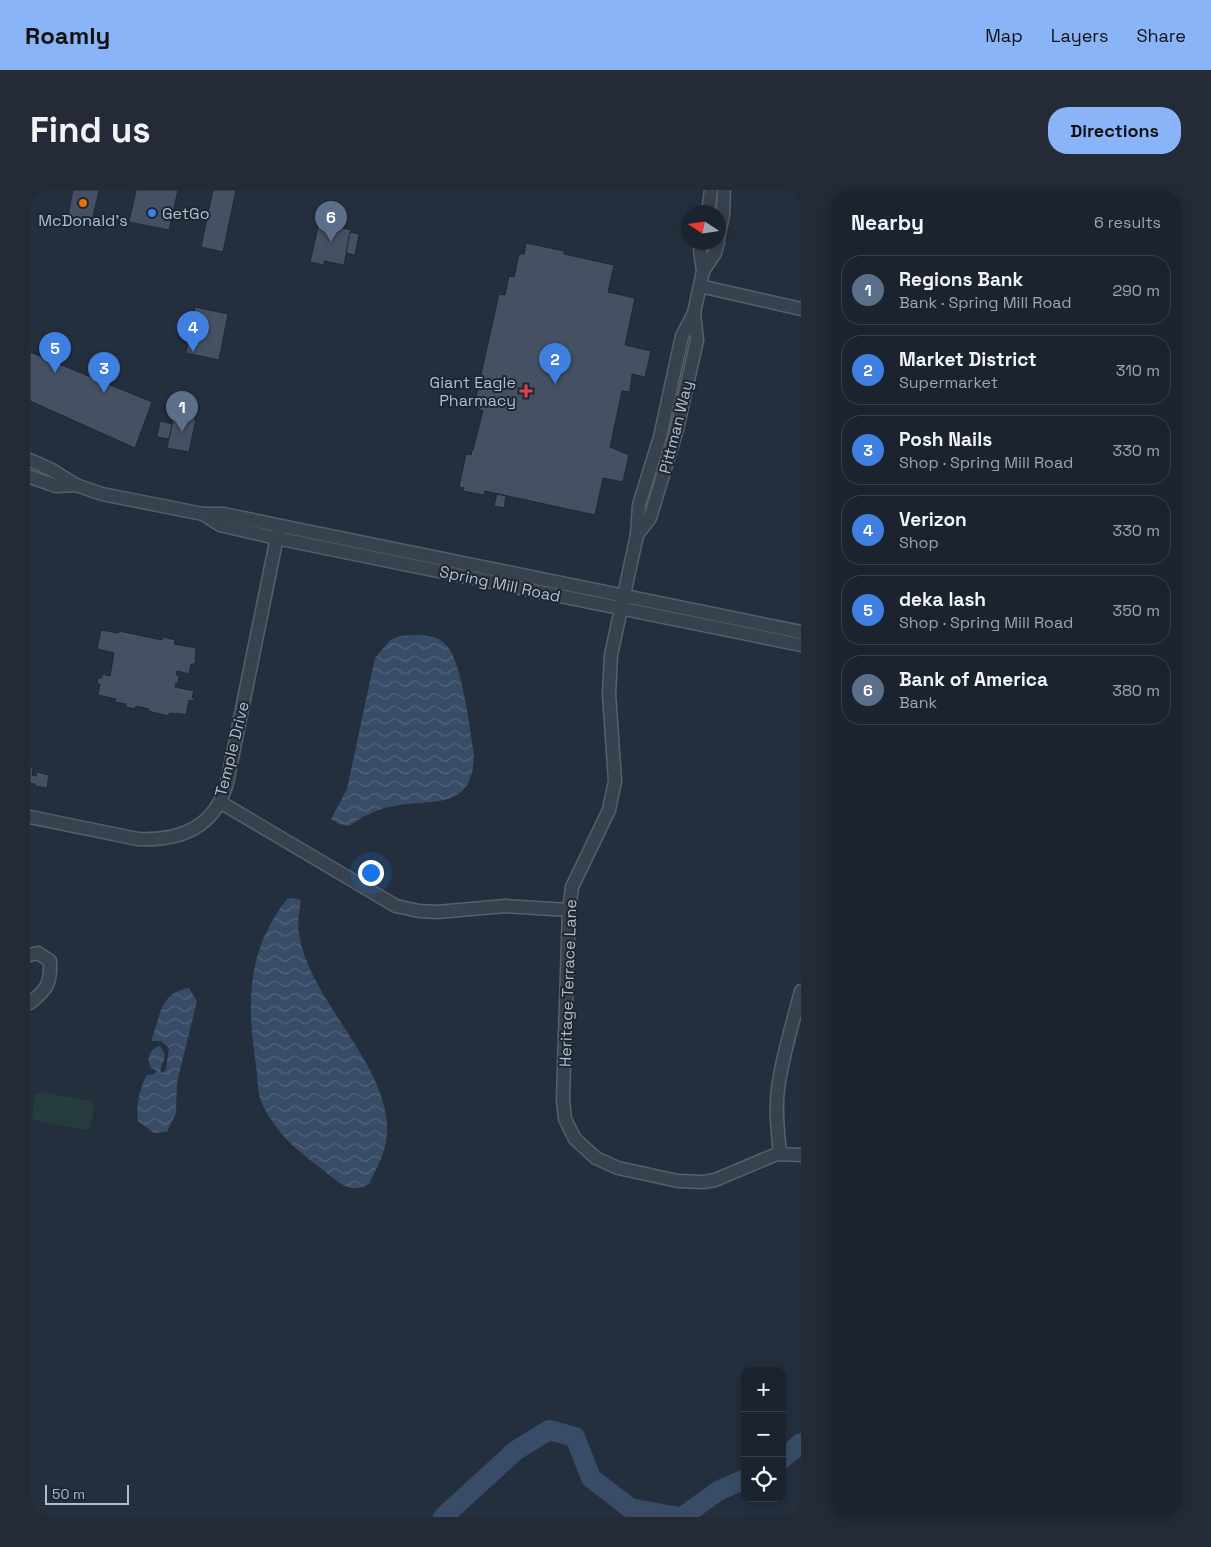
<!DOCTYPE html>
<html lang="en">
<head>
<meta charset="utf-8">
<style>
  :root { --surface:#1b232e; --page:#242b36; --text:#f1f3f6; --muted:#a0a4aa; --line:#39404a; --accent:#8ab4f8 }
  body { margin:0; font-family:"Space Grotesk",sans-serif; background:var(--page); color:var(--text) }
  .controls { position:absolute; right:15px; bottom:15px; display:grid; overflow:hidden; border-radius:10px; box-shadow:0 2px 12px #0003 }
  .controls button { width:45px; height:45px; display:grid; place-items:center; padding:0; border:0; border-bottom:1px solid var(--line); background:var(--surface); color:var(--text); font:25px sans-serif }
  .compass { position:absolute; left:651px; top:15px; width:45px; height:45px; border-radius:50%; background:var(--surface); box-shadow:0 2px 12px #0003; rotate:282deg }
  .scale { position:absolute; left:15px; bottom:12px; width:84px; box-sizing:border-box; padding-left:5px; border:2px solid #b4bcc9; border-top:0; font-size:14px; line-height:18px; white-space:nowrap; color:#b4bcc9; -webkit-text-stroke:4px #1d2633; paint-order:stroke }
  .you { position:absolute; left:340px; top:682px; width:18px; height:18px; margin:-12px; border:4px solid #fff; border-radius:50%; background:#1a73e8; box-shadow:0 0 0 8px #1a73e833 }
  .badge { display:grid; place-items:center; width:32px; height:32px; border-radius:50%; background:var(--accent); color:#fff; font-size:16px; font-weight:700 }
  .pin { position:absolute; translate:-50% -41px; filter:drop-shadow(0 1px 2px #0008) }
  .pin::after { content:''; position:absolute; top:26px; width:18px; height:15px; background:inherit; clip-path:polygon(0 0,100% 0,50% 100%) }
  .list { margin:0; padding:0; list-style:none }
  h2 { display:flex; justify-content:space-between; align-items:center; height:65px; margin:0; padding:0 20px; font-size:21px }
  h2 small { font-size:16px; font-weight:400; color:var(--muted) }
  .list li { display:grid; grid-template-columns:32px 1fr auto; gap:15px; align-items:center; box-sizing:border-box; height:70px; margin:0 10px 10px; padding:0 10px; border:1px solid var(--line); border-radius:20px }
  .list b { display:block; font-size:19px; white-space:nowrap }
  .list p { margin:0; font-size:16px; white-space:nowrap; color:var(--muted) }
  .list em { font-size:16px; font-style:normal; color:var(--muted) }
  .icon { flex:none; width:28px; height:28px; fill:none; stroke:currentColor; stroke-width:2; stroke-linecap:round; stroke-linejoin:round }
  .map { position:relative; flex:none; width:771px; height:1327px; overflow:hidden; border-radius:20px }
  header { display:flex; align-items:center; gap:30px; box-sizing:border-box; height:70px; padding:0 25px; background:var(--accent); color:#111 }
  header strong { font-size:24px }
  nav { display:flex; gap:28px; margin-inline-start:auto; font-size:18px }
  .intro { display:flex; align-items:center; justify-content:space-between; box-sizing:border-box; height:120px; padding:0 30px }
  h1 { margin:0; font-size:35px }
  .button { padding:12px 22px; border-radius:20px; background:var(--accent); color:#111; font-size:18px; font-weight:700 }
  main { display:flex; gap:30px; padding:0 30px }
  aside { flex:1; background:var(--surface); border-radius:20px; box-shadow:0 2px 12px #0003 }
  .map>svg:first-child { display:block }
  .grass { fill:#263c3f }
  .water { fill:url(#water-waves) }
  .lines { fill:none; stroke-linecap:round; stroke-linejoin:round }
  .river { stroke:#394c67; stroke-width:20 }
  .building { fill:#455162; stroke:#1f2835 }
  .minor-casing { stroke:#565f6c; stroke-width:15 }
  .minor { stroke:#38414e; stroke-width:12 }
  .food-dot { fill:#e8710a; stroke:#1d2633; stroke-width:2 }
  .shop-dot { fill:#3f7fe0; stroke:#1d2633; stroke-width:2 }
  .health-dot { fill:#e0444e; stroke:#1d2633; stroke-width:2 }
  .labels { text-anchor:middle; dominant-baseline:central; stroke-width:4; stroke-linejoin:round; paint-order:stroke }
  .poi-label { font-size:16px; fill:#b4bcc9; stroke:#1d2633; text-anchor:start }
  .street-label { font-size:16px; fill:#b4bcc9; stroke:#1d2633 }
</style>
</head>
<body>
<header>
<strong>Roamly</strong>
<nav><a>Map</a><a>Layers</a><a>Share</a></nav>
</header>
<div class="intro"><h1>Find us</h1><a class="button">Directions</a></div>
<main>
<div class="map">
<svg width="771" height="1327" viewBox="0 0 771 1327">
  <defs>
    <pattern id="water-waves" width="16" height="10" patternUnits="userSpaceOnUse" patternTransform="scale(1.25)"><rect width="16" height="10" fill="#394c67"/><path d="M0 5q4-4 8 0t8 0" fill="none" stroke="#53647b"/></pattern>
  </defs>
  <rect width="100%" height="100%" fill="#242f3e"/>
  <polygon class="grass" points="11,902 61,911 65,916 60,938 56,940 4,930 2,925 5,905"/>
  <g class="water">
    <path d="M 389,445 C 400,446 410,447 417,456 C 432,473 440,540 444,564 C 443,622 404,608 364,616 C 347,619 333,626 319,636 L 309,634 L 301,629 L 317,599 L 345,468 L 360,450 L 370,446 Z"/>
    <path d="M 262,708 L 271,710 C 269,721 267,733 269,744 C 279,813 368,882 356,952 C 354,966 345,981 339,994 C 336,995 332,998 328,998 C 315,1001 299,984 289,977 C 266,960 246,942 233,916 C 227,905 228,888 226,875 C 217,813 216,761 257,709 Z"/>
    <path d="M 159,798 L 167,811 L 147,892 L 146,923 L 137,942 L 124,943 L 108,931 C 106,916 109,899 117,885 L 125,884 L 126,880 L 121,878 C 116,868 119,861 129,856 C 142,868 128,873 131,883 L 136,880 L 139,858 L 131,851 L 121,851 C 131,827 128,804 159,798 Z"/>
  </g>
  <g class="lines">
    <g class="river">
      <polyline points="752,1269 771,1253"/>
      <polyline points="413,1327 485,1261 519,1240 545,1247 561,1288 600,1318 649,1327"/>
      <polyline points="652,1327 688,1301 715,1289"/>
    </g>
  </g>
  <g class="building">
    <polygon points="43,0 69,0 62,31 38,26"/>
    <polygon points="106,0 148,0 139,40 99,32"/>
    <polygon points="183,0 206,0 193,62 171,57"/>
    <polygon points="289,33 321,40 314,75 294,71 294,75 280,72"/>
    <polygon points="320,42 329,44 325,65 316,63"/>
    <polygon points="496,53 534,61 534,64 584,75 578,102 605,108 595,155 621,161 615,187 602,184 600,202 592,201 580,257 599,265 593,292 573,288 565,325 455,301 454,305 433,301 434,298 429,297 436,264 441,265 442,260 443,260 453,221 444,216 469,104 475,105 479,86 484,87 489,64 494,64"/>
    <polygon points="165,117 198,124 189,170 156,163"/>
    <polygon points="0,162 122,212 105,258 0,211"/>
    <polygon points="144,224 166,229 159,262 137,258"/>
    <polygon points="130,231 142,234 139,249 127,247"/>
    <polygon points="467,304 476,306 474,318 464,316"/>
    <polygon points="71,440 88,443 89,441 132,450 133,447 145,450 144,454 166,458 165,474 161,474 159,484 147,481 146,485 149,485 148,493 146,493 145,497 164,501 162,508 165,508 164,511 159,510 156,525 147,523 146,524 139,523 139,526 118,521 119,519 106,516 105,519 96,517 96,514 85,512 86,509 68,505 70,494 67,494 68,488 72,488 72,484 80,486 84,463 67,459"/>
    <polygon points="0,577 3,578 2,585 6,586 7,582 19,585 17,598 5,596 5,594 0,593"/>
  </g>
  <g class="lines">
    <g class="minor-casing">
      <g id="minor">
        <polyline points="678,22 681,0"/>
        <polyline points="688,48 693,25 694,0"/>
        <polyline points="673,81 685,63 688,52"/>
        <polyline points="670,96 771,119"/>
        <polyline points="664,123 652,146 630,247 609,315 607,345 581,465 579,504 585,591 579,620 542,697 539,720 533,909 535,929 545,949 566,968 588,978 648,991 673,992 685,990 747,964 771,965"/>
        <polyline points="0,270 22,280 46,295 72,304 173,324 193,324 771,442"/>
        <polyline points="0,287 26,296 46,295"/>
        <polyline points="173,324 190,335 246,348 771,455"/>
        <polyline points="607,345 620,328 647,239 667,150 664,123 673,81 670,60 672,52"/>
        <polyline points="190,612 366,716 389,721 407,722 475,716 539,720"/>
        <path d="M 0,627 L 108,649 C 151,651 185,637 197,593 L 248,342"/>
        <path d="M 0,765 L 8,763 L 20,771 C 21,794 17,799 0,813"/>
        <path d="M 750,964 C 748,943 745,920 748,899 C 752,866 763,833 771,801"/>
      </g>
    </g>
    <use href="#minor" class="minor"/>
  </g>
  <circle class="food-dot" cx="53" cy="13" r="5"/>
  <circle class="shop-dot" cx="122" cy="23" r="5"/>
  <path class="health-dot" d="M493.5 193.5h5v5h5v5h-5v5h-5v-5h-5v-5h5z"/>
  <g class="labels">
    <g class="poi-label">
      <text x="132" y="23">GetGo</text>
      <text x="53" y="30" text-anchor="middle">McDonald's</text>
      <text x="486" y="192" text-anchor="end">Giant Eagle<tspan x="486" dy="18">Pharmacy</tspan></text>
    </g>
    <g class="street-label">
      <text transform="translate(646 237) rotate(-76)">Pittman Way</text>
      <text transform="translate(470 394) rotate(12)">Spring Mill Road</text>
      <text transform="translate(202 559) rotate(-76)">Temple Drive</text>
      <text transform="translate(538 793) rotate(-88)">Heritage Terrace Lane</text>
    </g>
  </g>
</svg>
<div class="controls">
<button>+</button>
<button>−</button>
<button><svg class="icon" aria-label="locate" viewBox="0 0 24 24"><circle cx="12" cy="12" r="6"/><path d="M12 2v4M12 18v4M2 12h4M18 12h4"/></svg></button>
</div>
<svg class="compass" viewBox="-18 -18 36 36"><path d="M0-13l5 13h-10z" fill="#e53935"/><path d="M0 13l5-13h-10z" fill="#a0a4aa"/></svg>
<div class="scale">50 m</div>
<div class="you"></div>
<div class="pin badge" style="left:152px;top:242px;background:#5c6f8a">1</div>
<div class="pin badge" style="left:525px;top:194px;background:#3f7fe0">2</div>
<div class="pin badge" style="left:74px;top:203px;background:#3f7fe0">3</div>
<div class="pin badge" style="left:163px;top:162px;background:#3f7fe0">4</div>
<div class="pin badge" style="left:25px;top:183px;background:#3f7fe0">5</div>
<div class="pin badge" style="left:301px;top:52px;background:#5c6f8a">6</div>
</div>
<aside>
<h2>Nearby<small>6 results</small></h2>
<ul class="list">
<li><span class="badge" style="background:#5c6f8a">1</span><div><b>Regions Bank</b><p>Bank · Spring Mill Road</p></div><em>290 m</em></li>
<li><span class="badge" style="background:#3f7fe0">2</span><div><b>Market District</b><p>Supermarket</p></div><em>310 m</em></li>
<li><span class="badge" style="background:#3f7fe0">3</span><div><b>Posh Nails</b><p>Shop · Spring Mill Road</p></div><em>330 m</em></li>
<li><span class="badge" style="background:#3f7fe0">4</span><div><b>Verizon</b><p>Shop</p></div><em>330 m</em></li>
<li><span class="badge" style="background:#3f7fe0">5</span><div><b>deka lash</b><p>Shop · Spring Mill Road</p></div><em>350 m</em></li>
<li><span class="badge" style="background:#5c6f8a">6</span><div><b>Bank of America</b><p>Bank</p></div><em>380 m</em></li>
</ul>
</aside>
</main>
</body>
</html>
